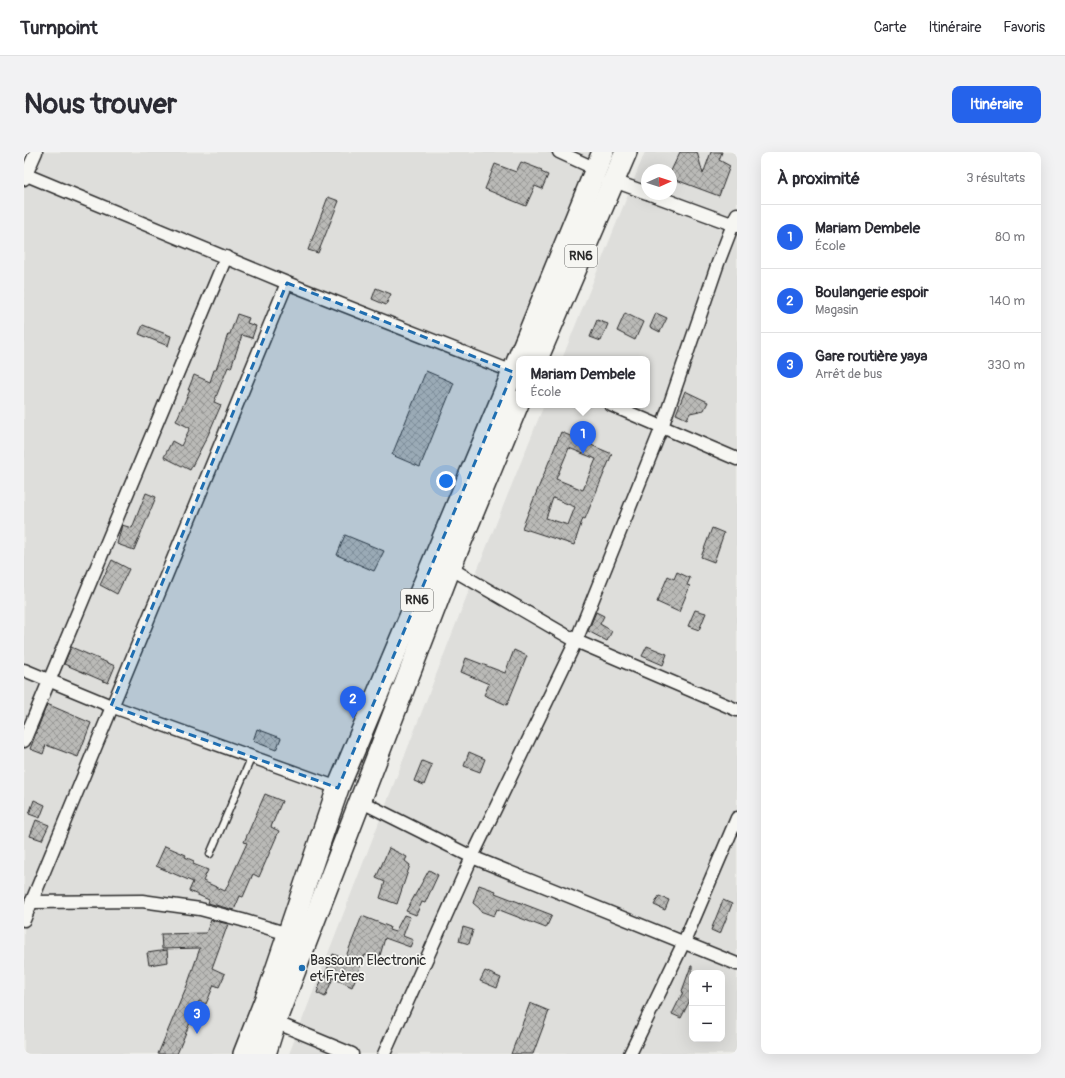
<!DOCTYPE html>
<html lang="fr">
<head>
<meta charset="utf-8">
<style>
  :root { --surface:#fff; --page:#f2f2f3; --text:#2b2b33; --muted:#7c7c81; --line:#e1e1e2; --accent:#2563eb }
  body { margin:0; font-family:Pangolin,sans-serif; background:var(--page); color:var(--text) }
  .controls { position:absolute; right:12px; bottom:12px; display:grid; overflow:hidden; border-radius:8px; box-shadow:0 4px 16px #0002 }
  .controls button { width:36px; height:36px; display:grid; place-items:center; padding:0; border:0; border-bottom:1px solid var(--line); background:var(--surface); color:var(--text); font:20px sans-serif }
  .compass { position:absolute; left:617px; top:12px; width:36px; height:36px; border-radius:50%; background:var(--surface); box-shadow:0 4px 16px #0002; rotate:87deg }
  .you { position:absolute; left:422px; top:329px; width:14px; height:14px; margin:-10px; border:3px solid #fff; border-radius:50%; background:#1a73e8; box-shadow:0 0 0 6px #1a73e833 }
  .badge { display:grid; place-items:center; width:26px; height:26px; border-radius:50%; background:var(--accent); color:#fff; font-size:13px; font-weight:700 }
  .pin { position:absolute; translate:-50% -33px; filter:drop-shadow(0 1px 2px #0008) }
  .pin::after { content:''; position:absolute; top:21px; width:14px; height:12px; background:inherit; clip-path:polygon(0 0,100% 0,50% 100%) }
  .popup { position:absolute; left:492px; top:204px; width:134px; height:52px; box-sizing:border-box; display:grid; place-content:center; border-radius:8px; background:var(--surface); filter:drop-shadow(0 1px 3px #0005); font-size:13px; white-space:nowrap; color:var(--muted) }
  .popup b { font-size:15px; color:var(--text) }
  .popup::after { content:''; position:absolute; left:50%; top:100%; margin-left:-8px; border:8px solid transparent; border-top-color:var(--surface) }
  .list { margin:0; padding:0; list-style:none }
  h2 { display:flex; justify-content:space-between; align-items:center; height:52px; margin:0; padding:0 16px; font-size:17px }
  h2 small { font-size:13px; font-weight:400; color:var(--muted) }
  .list li { display:grid; grid-template-columns:26px 1fr auto; gap:12px; align-items:center; box-sizing:border-box; height:64px; padding:0 16px; border-top:1px solid var(--line) }
  .list b { display:block; font-size:15px; white-space:nowrap }
  .list p { margin:0; font-size:13px; white-space:nowrap; color:var(--muted) }
  .list em { font-size:13px; font-style:normal; color:var(--muted) }
  .map { position:relative; flex:none; width:713px; height:902px; overflow:hidden; border-radius:8px }
  header { display:flex; align-items:center; gap:24px; box-sizing:border-box; height:56px; padding:0 20px; background:var(--surface); border-bottom:1px solid var(--line) }
  header strong { font-size:19px }
  nav { display:flex; gap:22px; margin-inline-start:auto; font-size:14px }
  .intro { display:flex; align-items:center; justify-content:space-between; box-sizing:border-box; height:96px; padding:0 24px }
  h1 { margin:0; font-size:28px }
  .button { padding:10px 18px; border-radius:8px; background:var(--accent); color:#fff; font-size:14px; font-weight:700 }
  main { display:flex; gap:24px; padding:0 24px }
  aside { flex:1; background:var(--surface); border-radius:8px; box-shadow:0 4px 16px #0002 }
  .map>svg:first-child { display:block }
  .built { fill:#dededb; fill-rule:evenodd }
  .building { fill:url(#building-cross-hatch); stroke:#2b2b2b; fill-rule:evenodd }
  .lines { fill:none; stroke-linecap:round; stroke-linejoin:round }
  .lane-casing { stroke:#2b2b2b; stroke-width:9 }
  .street-casing { stroke:#2b2b2b; stroke-width:15 }
  .highway-casing { stroke:#2b2b2b; stroke-width:24 }
  .lane { stroke:#f6f6f2; stroke-width:6 }
  .street { stroke:#f6f6f2; stroke-width:12 }
  .highway { stroke:#f6f6f2; stroke-width:21 }
  .marked { fill:#1f6fb2; fill-opacity:0.2; stroke:#1f6fb2; stroke-width:3; stroke-dasharray:8 5; stroke-linejoin:round }
  .poi-dot { fill:#1f6fb2; stroke:#f6f6f2; stroke-width:1.5 }
  .labels { text-anchor:middle; dominant-baseline:central; stroke-width:3.5; stroke-linejoin:round; paint-order:stroke }
  .shield { fill:#f6f6f2; stroke:#686867; stroke-width:1 }
  .shield-label { font-size:13px; font-weight:bold; fill:#2b2b2b }
  .poi-label { font-size:14px; fill:#2b2b2b; stroke:#f6f6f2; text-anchor:start }
</style>
</head>
<body>
<header>
<strong>Turnpoint</strong>
<nav><a>Carte</a><a>Itinéraire</a><a>Favoris</a></nav>
</header>
<div class="intro"><h1>Nous trouver</h1><a class="button">Itinéraire</a></div>
<main>
<div class="map">
<svg width="713" height="902" viewBox="0 0 713 902">
  <defs>
    <pattern id="building-cross-hatch" width="8" height="8" patternUnits="userSpaceOnUse"><rect width="8" height="8" fill="#babab7"/><path d="M0 0l8 8M0 8l8-8" fill="none" stroke="#979795"/></pattern>
  </defs>
  <rect width="100%" height="100%" fill="#eeeeea"/>
  <filter id="ink" filterUnits="userSpaceOnUse"><feTurbulence type="fractalNoise" baseFrequency=".025" numOctaves="2"/><feDisplacementMap in="SourceGraphic" scale="8" xChannelSelector="R" yChannelSelector="G"/><feConvolveMatrix kernelMatrix="1 2 1 2 8 2 1 2 1" color-interpolation-filters="sRGB"/></filter>
  <g filter="url(#ink)">
    <g class="built">
      <polygon points="0,0 583,0 213,902 0,902"/>
      <path d="M 621,0 L 713,0 L 713,902 L 265,902 L 440,451 L 520,253 L 623,253 L 623,207 L 538,207 ZM 623,18 L 647,18 L 647,42 L 623,42 ZM 668,821 L 698,821 L 698,887 L 668,887 Z"/>
    </g>
    <g class="building">
      <polygon points="656,0 673,0 679,22 687,0 698,0 695,8 706,14 695,44 647,26 647,19"/>
      <polygon points="497,10 518,18 517,20 524,23 518,37 511,34 502,54 461,37 471,12 492,20"/>
      <polygon points="304,45 315,49 294,101 284,98"/>
      <polygon points="352,136 367,142 362,153 348,147"/>
      <polygon points="601,161 619,170 611,188 593,179"/>
      <polygon points="632,161 643,166 636,180 626,175"/>
      <polygon points="213,162 225,166 223,171 232,174 228,186 218,183 207,216 204,215 190,250 197,253 184,283 166,318 140,305 148,289 157,294 166,276 152,269 166,238 164,238 170,223 186,230 190,218 192,218 204,182 206,182"/>
      <polygon points="573,168 584,172 577,189 566,185"/>
      <polygon points="119,173 147,184 144,194 115,182"/>
      <polygon points="402,219 430,231 396,315 368,303"/>
      <polygon points="661,239 684,250 680,258 666,261 663,267 652,262"/>
      <path d="M 537,280 L 588,302 L 561,367 L 559,366 L 550,393 L 498,376 ZM 545,296 L 572,307 L 559,338 L 532,327 ZM 529,346 L 551,355 L 544,373 L 522,366 Z"/>
      <polygon points="122,341 132,345 110,398 93,392 98,373 108,376"/>
      <polygon points="688,376 700,381 690,410 677,405"/>
      <polygon points="321,383 360,399 350,419 313,403"/>
      <polygon points="88,408 105,417 93,442 76,433"/>
      <polygon points="653,420 666,426 663,433 666,434 655,460 633,450 644,424 650,427"/>
      <polygon points="671,458 682,461 675,478 664,474"/>
      <polygon points="572,460 580,464 576,472 588,479 583,489 564,479"/>
      <polygon points="623,494 643,502 639,513 618,504"/>
      <polygon points="47,495 91,514 84,531 40,512"/>
      <polygon points="490,498 503,504 483,553 460,543 465,532 437,520 442,506 481,521"/>
      <polygon points="23,552 67,571 54,605 22,593 19,602 6,597"/>
      <polygon points="233,577 257,586 252,598 229,589"/>
      <polygon points="445,600 461,607 456,620 440,614"/>
      <polygon points="398,609 408,613 400,633 390,629"/>
      <polygon points="241,642 258,649 247,675 255,679 235,725 229,722 219,745 216,744 210,758 184,751 185,748 165,739 169,730 132,714 141,694 162,703 161,705 170,709 169,712 184,718 179,729 201,739 223,691 220,690"/>
      <polygon points="10,648 21,653 16,666 5,662"/>
      <polygon points="12,668 25,673 18,688 6,684"/>
      <polygon points="365,696 383,705 381,709 386,713 373,752 356,746 361,730 352,726"/>
      <polygon points="405,718 414,723 401,751 398,750 392,763 382,759"/>
      <polygon points="455,733 472,739 471,741 528,763 522,776 473,757 470,764 456,759 456,757 449,751"/>
      <polygon points="635,744 645,748 641,758 630,753"/>
      <polygon points="699,748 708,752 696,782 687,778"/>
      <polygon points="380,763 386,765 379,784 389,788 386,795 361,786 355,807 341,803 328,835 309,826 301,845 293,841 299,823 308,826 301,823 309,802 321,807 338,764 366,775 365,778 371,780"/>
      <polygon points="187,768 204,772 188,816 201,822 195,835 190,833 182,852 175,849 153,902 134,902 164,831 176,796 138,797 137,782 182,781"/>
      <polygon points="439,775 449,778 445,792 435,789"/>
      <polygon points="143,798 144,810 125,813 123,801"/>
      <polygon points="667,814 668,814 668,844 657,866 648,862 659,840 658,839"/>
      <polygon points="461,819 477,826 473,836 456,829"/>
      <polygon points="506,851 525,859 509,902 487,902"/>
    </g>
    <g class="lines">
      <g class="lane-casing">
        <polyline id="lane" points="186,702 228,604"/>
      </g>
      <g class="street-casing">
        <g id="street">
          <polyline points="535,0 572,17"/>
          <polyline points="0,22 263,131 489,220 494,220"/>
          <polyline points="0,27 12,0"/>
          <polyline points="590,29 623,41"/>
          <polyline points="626,42 713,74"/>
          <polyline points="587,253 713,307"/>
          <polyline points="426,416 552,489 713,558"/>
          <polyline points="0,518 87,554 314,636"/>
          <polyline points="0,589 202,105"/>
          <polyline points="336,649 448,705 713,812"/>
          <polyline points="7,750 118,749 176,757 218,768 264,782"/>
          <polyline points="0,768 263,131"/>
          <polyline points="251,870 328,902"/>
          <polyline points="360,902 448,705 552,489 638,275 694,111 713,62"/>
          <polyline points="606,902 660,790 713,666"/>
        </g>
      </g>
      <g class="highway-casing">
        <g id="highway">
          <polyline points="513,207 602,0"/>
          <polyline points="220,902 246,836 314,636 489,220 579,0"/>
          <polyline points="241,902 251,870 426,416 495,249"/>
        </g>
      </g>
      <use href="#lane" class="lane"/>
      <use href="#street" class="street"/>
      <use href="#highway" class="highway"/>
    </g>
  </g>
  <path class="marked" d="M 263,131 L 489,220 L 314,636 L 87,554 Z"/>
  <circle class="poi-dot" cx="278" cy="816" r="4"/>
  <g class="labels">
    <g class="shield">
      <rect x="541" y="93" width="32" height="22" rx="3"/>
      <rect x="377" y="437" width="32" height="22" rx="3"/>
    </g>
    <g class="shield-label">
      <text x="557" y="104">RN6</text>
      <text x="393" y="448">RN6</text>
    </g>
    <g class="poi-label">
      <text x="286" y="808">Bassoum Electronic<tspan x="286" dy="16">et Frères</tspan></text>
    </g>
  </g>
</svg>
<div class="controls">
<button>+</button>
<button>−</button>
</div>
<svg class="compass" viewBox="-18 -18 36 36"><path d="M0-13l5 13h-10z" fill="#e53935"/><path d="M0 13l5-13h-10z" fill="#7c7c81"/></svg>
<div class="you"></div>
<div class="pin badge" style="left:559px;top:302px">1</div>
<div class="popup"><b>Mariam Dembele</b>École</div>
<div class="pin badge" style="left:329px;top:567px">2</div>
<div class="pin badge" style="left:173px;top:882px">3</div>
</div>
<aside>
<h2>À proximité<small>3 résultats</small></h2>
<ul class="list">
<li><span class="badge">1</span><div><b>Mariam Dembele</b><p>École</p></div><em>80 m</em></li>
<li><span class="badge">2</span><div><b>Boulangerie espoir</b><p>Magasin</p></div><em>140 m</em></li>
<li><span class="badge">3</span><div><b>Gare routière yaya</b><p>Arrêt de bus</p></div><em>330 m</em></li>
</ul>
</aside>
</main>
</body>
</html>
